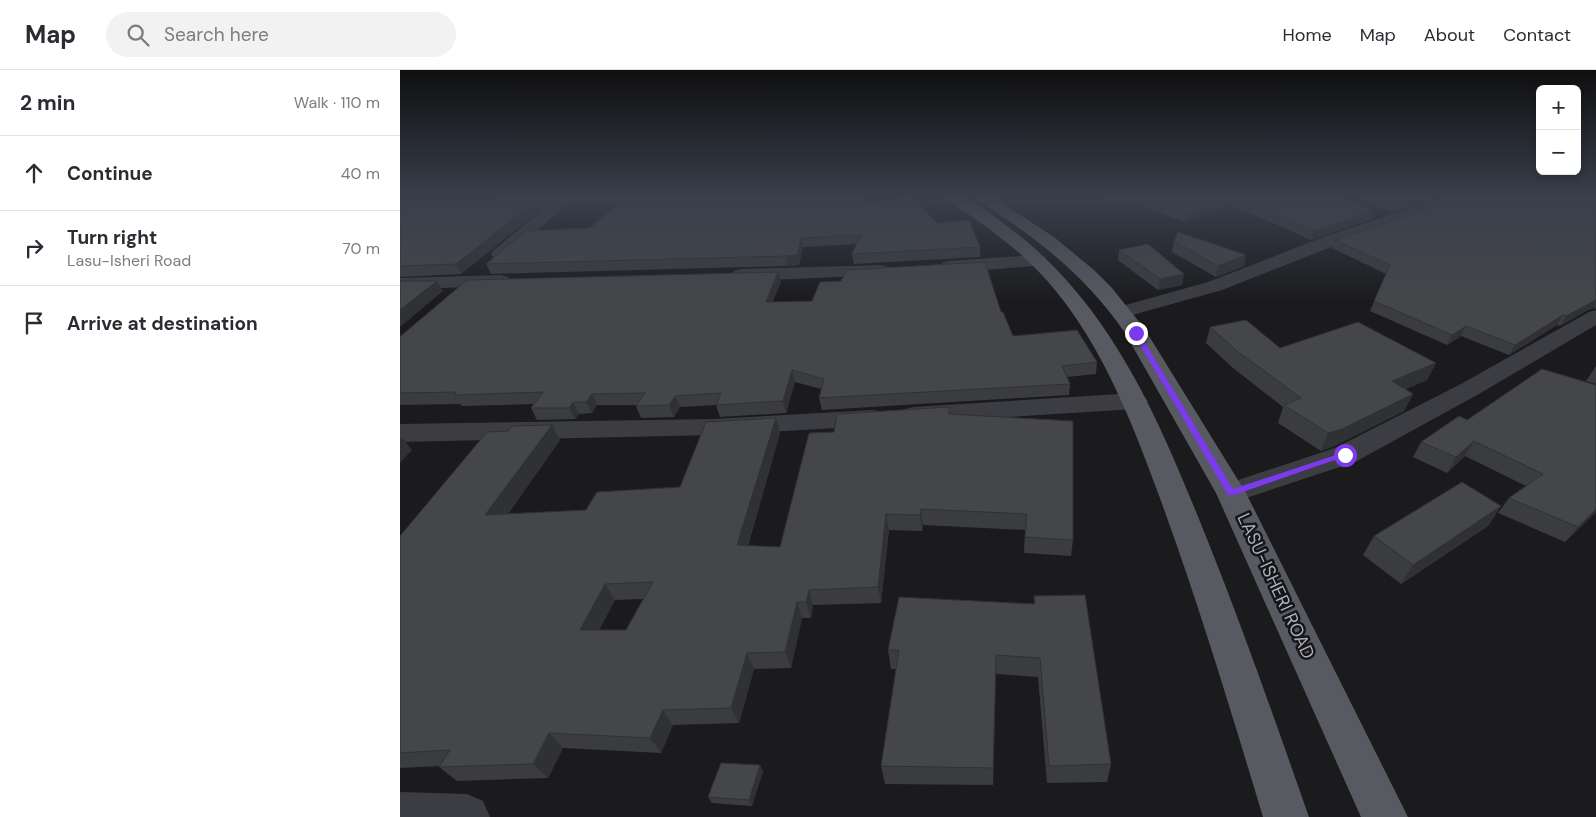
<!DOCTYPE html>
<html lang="en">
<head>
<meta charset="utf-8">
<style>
  :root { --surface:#fff; --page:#f2f2f3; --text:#2b2b33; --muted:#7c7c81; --line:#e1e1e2 }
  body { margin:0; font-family:"DM Sans",sans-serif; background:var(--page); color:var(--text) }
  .controls { position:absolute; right:15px; top:15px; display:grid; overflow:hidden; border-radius:8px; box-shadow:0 2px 8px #0003 }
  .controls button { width:45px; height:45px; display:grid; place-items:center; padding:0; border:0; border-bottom:1px solid var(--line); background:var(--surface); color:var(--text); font:25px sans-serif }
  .stop { position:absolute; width:15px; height:15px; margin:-11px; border:4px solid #7c3aed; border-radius:50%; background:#fff }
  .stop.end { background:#7c3aed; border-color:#fff; box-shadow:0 1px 5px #0008 }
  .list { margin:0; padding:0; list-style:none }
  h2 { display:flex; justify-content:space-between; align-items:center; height:65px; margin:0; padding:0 20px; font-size:21px }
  h2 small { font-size:16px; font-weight:400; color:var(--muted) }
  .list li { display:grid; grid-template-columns:32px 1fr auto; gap:15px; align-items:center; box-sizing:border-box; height:75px; padding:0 20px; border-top:1px solid var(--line) }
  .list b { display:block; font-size:19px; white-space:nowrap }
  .list p { margin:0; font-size:16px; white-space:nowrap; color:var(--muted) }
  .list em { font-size:16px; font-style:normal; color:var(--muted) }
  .icon { flex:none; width:28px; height:28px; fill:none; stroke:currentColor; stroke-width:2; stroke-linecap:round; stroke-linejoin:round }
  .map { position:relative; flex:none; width:1196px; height:747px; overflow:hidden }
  header { display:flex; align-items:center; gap:30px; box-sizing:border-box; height:70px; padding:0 25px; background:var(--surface); border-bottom:1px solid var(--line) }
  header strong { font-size:24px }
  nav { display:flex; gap:28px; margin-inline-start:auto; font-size:18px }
  .search { width:350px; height:45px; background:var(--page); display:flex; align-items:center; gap:12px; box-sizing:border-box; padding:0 18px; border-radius:28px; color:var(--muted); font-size:19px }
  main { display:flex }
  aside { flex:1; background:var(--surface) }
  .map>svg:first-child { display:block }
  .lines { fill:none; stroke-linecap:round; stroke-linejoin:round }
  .minor { fill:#3c3d42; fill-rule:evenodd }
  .primary { fill:#585a61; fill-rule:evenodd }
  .wall { fill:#3b3c40; fill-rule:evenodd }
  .shaded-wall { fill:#303134 }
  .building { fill:#45464a; stroke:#303134; fill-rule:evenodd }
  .route { fill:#7c3aed }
  .labels { text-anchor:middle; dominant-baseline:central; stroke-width:5; stroke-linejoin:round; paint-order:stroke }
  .street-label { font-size:18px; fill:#aeb2bc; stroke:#161618 }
</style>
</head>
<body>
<header>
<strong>Map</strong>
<div class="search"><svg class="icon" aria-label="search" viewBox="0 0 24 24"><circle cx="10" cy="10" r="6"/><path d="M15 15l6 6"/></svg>Search here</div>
<nav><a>Home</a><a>Map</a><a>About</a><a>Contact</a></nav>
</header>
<main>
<aside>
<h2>2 min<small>Walk · 110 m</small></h2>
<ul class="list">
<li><svg class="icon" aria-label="ahead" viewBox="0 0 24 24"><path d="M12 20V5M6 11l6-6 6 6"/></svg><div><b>Continue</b></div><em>40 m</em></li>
<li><svg class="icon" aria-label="right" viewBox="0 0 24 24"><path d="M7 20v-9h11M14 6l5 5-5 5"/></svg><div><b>Turn right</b><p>Lasu-Isheri Road</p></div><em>70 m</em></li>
<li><svg class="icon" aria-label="arrive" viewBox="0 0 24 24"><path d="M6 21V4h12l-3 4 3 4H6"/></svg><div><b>Arrive at destination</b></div></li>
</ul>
</aside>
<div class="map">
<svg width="1196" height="747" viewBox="0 0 1196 747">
  <rect width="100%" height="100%" fill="#1b1b1d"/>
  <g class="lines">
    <g class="minor">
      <polygon points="99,128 307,128 304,131 299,133 166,135 106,188 100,189 94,188 91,184 94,180 147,136 101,137 96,135 93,132"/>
      <polygon points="1043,128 1065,128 1062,131 941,173 822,220 722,248 715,246 712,242 715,238 808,212 929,165"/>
      <polygon points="638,185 645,187 647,191 645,195 549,203 542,201 540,197 542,193 549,191"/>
      <polygon points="481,195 488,197 490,201 488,205 341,211 334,209 331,205 334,201 341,199"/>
      <polygon points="101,205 108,207 111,211 108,215 0,220 0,208"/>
      <polygon points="1196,240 1196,255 1079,324 955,392 831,433 820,430 816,423 820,416 935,378 1061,314 1189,242"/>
      <polygon points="735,323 744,326 748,331 744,336 735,339 514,353 505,351 501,345 505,339 514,337"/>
      <polygon points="473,340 482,342 486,348 482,354 473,356 315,365 0,372 0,354 315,349"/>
      <polygon points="0,722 67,724 83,731 90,747 0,747"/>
    </g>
    <g class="primary">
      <path d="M 546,128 C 551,128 559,126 564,128 C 579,134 599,150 611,159 C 715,238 762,357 809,474 C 845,564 877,656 909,747 L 863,747 C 831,641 799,535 761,431 C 734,357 705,281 655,220 C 625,183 587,156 548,131 Z"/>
      <path d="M 577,128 L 594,128 L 654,167 L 694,200 L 712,218 L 744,258 L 846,423 L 1008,747 L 961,747 L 816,423 L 725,263 C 687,207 636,167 579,131 Z"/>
    </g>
  </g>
  <g class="wall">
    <polygon points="223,128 288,128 289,129 468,130 467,133 537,153 580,177 580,187 454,194 452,184 457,174 403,177 399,195 387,196 91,204 86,194 190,158"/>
    <polygon points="697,128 939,128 975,141 972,149 911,170 832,135 784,152 734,132 719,137"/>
    <polygon points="953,128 1038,128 994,142"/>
    <polygon points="1196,128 1196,239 1195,238 1188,240 1160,256 1157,255 1109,285 1061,266 1047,275 970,241 986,204 932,178 935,170"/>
    <polygon points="0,132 142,138 61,204 0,207"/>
    <polygon points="774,171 844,196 816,207 772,182"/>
    <polygon points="719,180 784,204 782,215 758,220 718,190"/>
    <polygon points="381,212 372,232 601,242 613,266 697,292 696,304 667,307 670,314 669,325 422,340 419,328 421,319 395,312 386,343 320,347 316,335 280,337 274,347 241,348 236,336 237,335 197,335 192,343 179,344 175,349 137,350 131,338 134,334 62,336 60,334 0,335 0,266"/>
    <polygon points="810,257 880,278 1036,293 1027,310 1006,319 1013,324 1004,341 934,376 921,381 878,353 883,337 833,298 806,273"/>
    <polygon points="1196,296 1196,314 1186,311"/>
    <polygon points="1196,315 1196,442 1165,472 1098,443 1109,428 1126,416 1065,386 1047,403 1013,387 1021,372 1067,350"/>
    <path d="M 550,344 L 673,470 L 671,486 L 624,483 L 625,460 L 523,455 L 522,461 L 489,460 L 481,533 L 413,535 L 411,548 L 402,548 L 391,598 L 354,599 L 339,653 L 273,655 L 261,683 L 163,678 L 148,708 L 57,711 L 39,697 L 40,696 L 0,698 L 0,466 L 108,361 L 152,355 L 160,370 L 108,444 L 186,440 L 280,417 L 376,348 L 380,363 L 348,476 L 380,477 L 434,362 ZM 243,529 L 226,560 L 199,560 L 215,530 Z"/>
    <polygon points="1101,436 1088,456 1001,514 963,485 974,466"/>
    <polygon points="634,526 711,694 707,712 647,713 638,607 596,604 593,715 485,714 481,696 496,599 491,599 488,580 634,534"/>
    <polygon points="360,695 363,701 352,736 312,733 308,727"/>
  </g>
  <g class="shaded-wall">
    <polygon points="465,128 467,128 468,130 465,143 464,134"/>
    <polygon points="720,128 734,128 734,132 719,137"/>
    <polygon points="833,128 834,128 832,135 784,152 786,144"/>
    <polygon points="1016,128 1038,128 994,142 997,134"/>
    <polygon points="138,129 142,138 61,204 56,194"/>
    <polygon points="975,141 972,149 911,170 914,161"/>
    <polygon points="401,168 403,177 399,195 387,196 385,186"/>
    <polygon points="846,185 844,196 816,207 818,196"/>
    <polygon points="378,202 381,212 368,243 366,232"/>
    <polygon points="784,204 782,215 758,220 760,209"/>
    <polygon points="37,211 43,221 0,257 0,240"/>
    <polygon points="1196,230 1195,238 1188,240 1160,256 1166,246"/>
    <polygon points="1163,245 1157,255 1109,285 1115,275"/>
    <polygon points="1066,256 1061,266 1047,275 1052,265"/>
    <polygon points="1036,293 1027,310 984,328 992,311"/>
    <polygon points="392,300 395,312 386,343 383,331"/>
    <polygon points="192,324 197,335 192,343 186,332"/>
    <polygon points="1013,324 1004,341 934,376 921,381 928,363"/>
    <polygon points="275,326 280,337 274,347 269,335"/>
    <polygon points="173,332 179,344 175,349 169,338"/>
    <polygon points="376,348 380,363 343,491 337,475"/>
    <polygon points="152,355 160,370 96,461 85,445"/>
    <polygon points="2,367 12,380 0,393 0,369"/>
    <polygon points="1074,371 1065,386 1047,403 1056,387"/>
    <polygon points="1101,436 1088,456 1001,514 1013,495"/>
    <polygon points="521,439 523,455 522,461 520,445"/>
    <polygon points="1196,439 1196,442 1165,472 1178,457"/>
    <polygon points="486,444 489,460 481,533 478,517"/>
    <polygon points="205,514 215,530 191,576 180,560"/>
    <polygon points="409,520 413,535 411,548 406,532"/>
    <polygon points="397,532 402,548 391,598 385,582"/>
    <polygon points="347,583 354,599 339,653 331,638"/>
    <polygon points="596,585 596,604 593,715 593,698"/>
    <polygon points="263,640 273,655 261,683 250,668"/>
    <polygon points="149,663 163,678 148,708 133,694"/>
    <polygon points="360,695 363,701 352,736 349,730"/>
  </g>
  <g class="building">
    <polygon points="223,128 287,128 286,129 291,129 350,128 465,128 464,134 505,128 513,128 537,153 569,150 580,177 452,184 461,165 401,168 397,185 385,186 86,194 125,161 190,158"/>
    <polygon points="745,128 833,128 786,144"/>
    <polygon points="835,128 939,128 975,141 914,161"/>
    <polygon points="979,128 1016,128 997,134"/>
    <polygon points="1058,128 1196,128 1196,230 1166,246 1163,245 1115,275 1066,256 1052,265 974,231 990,195 935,170"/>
    <polygon points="138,129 56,194 0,196 0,132"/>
    <polygon points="778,162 846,185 818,196 774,171"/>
    <polygon points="748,174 784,204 760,209 719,180"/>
    <polygon points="585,192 601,242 603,242 613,266 677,260 697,292 662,296 670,314 419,328 424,309 392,300 383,331 316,335 321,323 275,326 269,335 236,336 245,323 192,324 186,332 173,332 169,338 131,338 143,322 54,325 57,322 0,323 0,266 2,265 67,210 378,202 366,232 412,231 420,212 441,211 446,200"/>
    <polygon points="0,211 37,211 0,240"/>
    <polygon points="846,250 880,278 958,252 1036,293 992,311 1013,324 942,359 928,363 884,335 901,328 837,281 810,257"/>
    <polygon points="1142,299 1196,315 1196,439 1178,457 1109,428 1143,404 1074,371 1056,387 1021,372 1059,346 1067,350"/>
    <path d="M 549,337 L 549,344 L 673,351 L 673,470 L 625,467 L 627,444 L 521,439 L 520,445 L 486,444 L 478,517 L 409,520 L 406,532 L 397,532 L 385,582 L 347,583 L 331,638 L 263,640 L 250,668 L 149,663 L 133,694 L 39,697 L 50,680 L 0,683 L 0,466 L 87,362 L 108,361 L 112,356 L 152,355 L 85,445 L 186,440 L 197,422 L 280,417 L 306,352 L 376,348 L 337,475 L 380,477 L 409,363 L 434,362 L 437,344 ZM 253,512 L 226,560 L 180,560 L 205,514 Z"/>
    <polygon points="1062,412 1101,436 1013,495 974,466"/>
    <polygon points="685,525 711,694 649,696 640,588 596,585 593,698 481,696 499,580 488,580 499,527 635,534 634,526"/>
    <polygon points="321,693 360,695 349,730 308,727"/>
  </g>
  <linearGradient id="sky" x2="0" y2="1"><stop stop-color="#0f0f10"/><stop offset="0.55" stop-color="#393f4c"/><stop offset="1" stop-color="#393f4c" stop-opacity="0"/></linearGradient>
  <rect width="1196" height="232" fill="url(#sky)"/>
  <polygon class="route" points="733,261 739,263 833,419 942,383 948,383 949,385 834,425 828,425 733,263"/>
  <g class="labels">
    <g class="street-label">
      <text transform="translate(876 516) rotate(65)">LASU-ISHERI ROAD</text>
    </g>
  </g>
</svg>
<div class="controls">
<button>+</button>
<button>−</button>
</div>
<div class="stop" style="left:945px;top:385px"></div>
<div class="stop end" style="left:736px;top:263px"></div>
</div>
</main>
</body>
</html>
